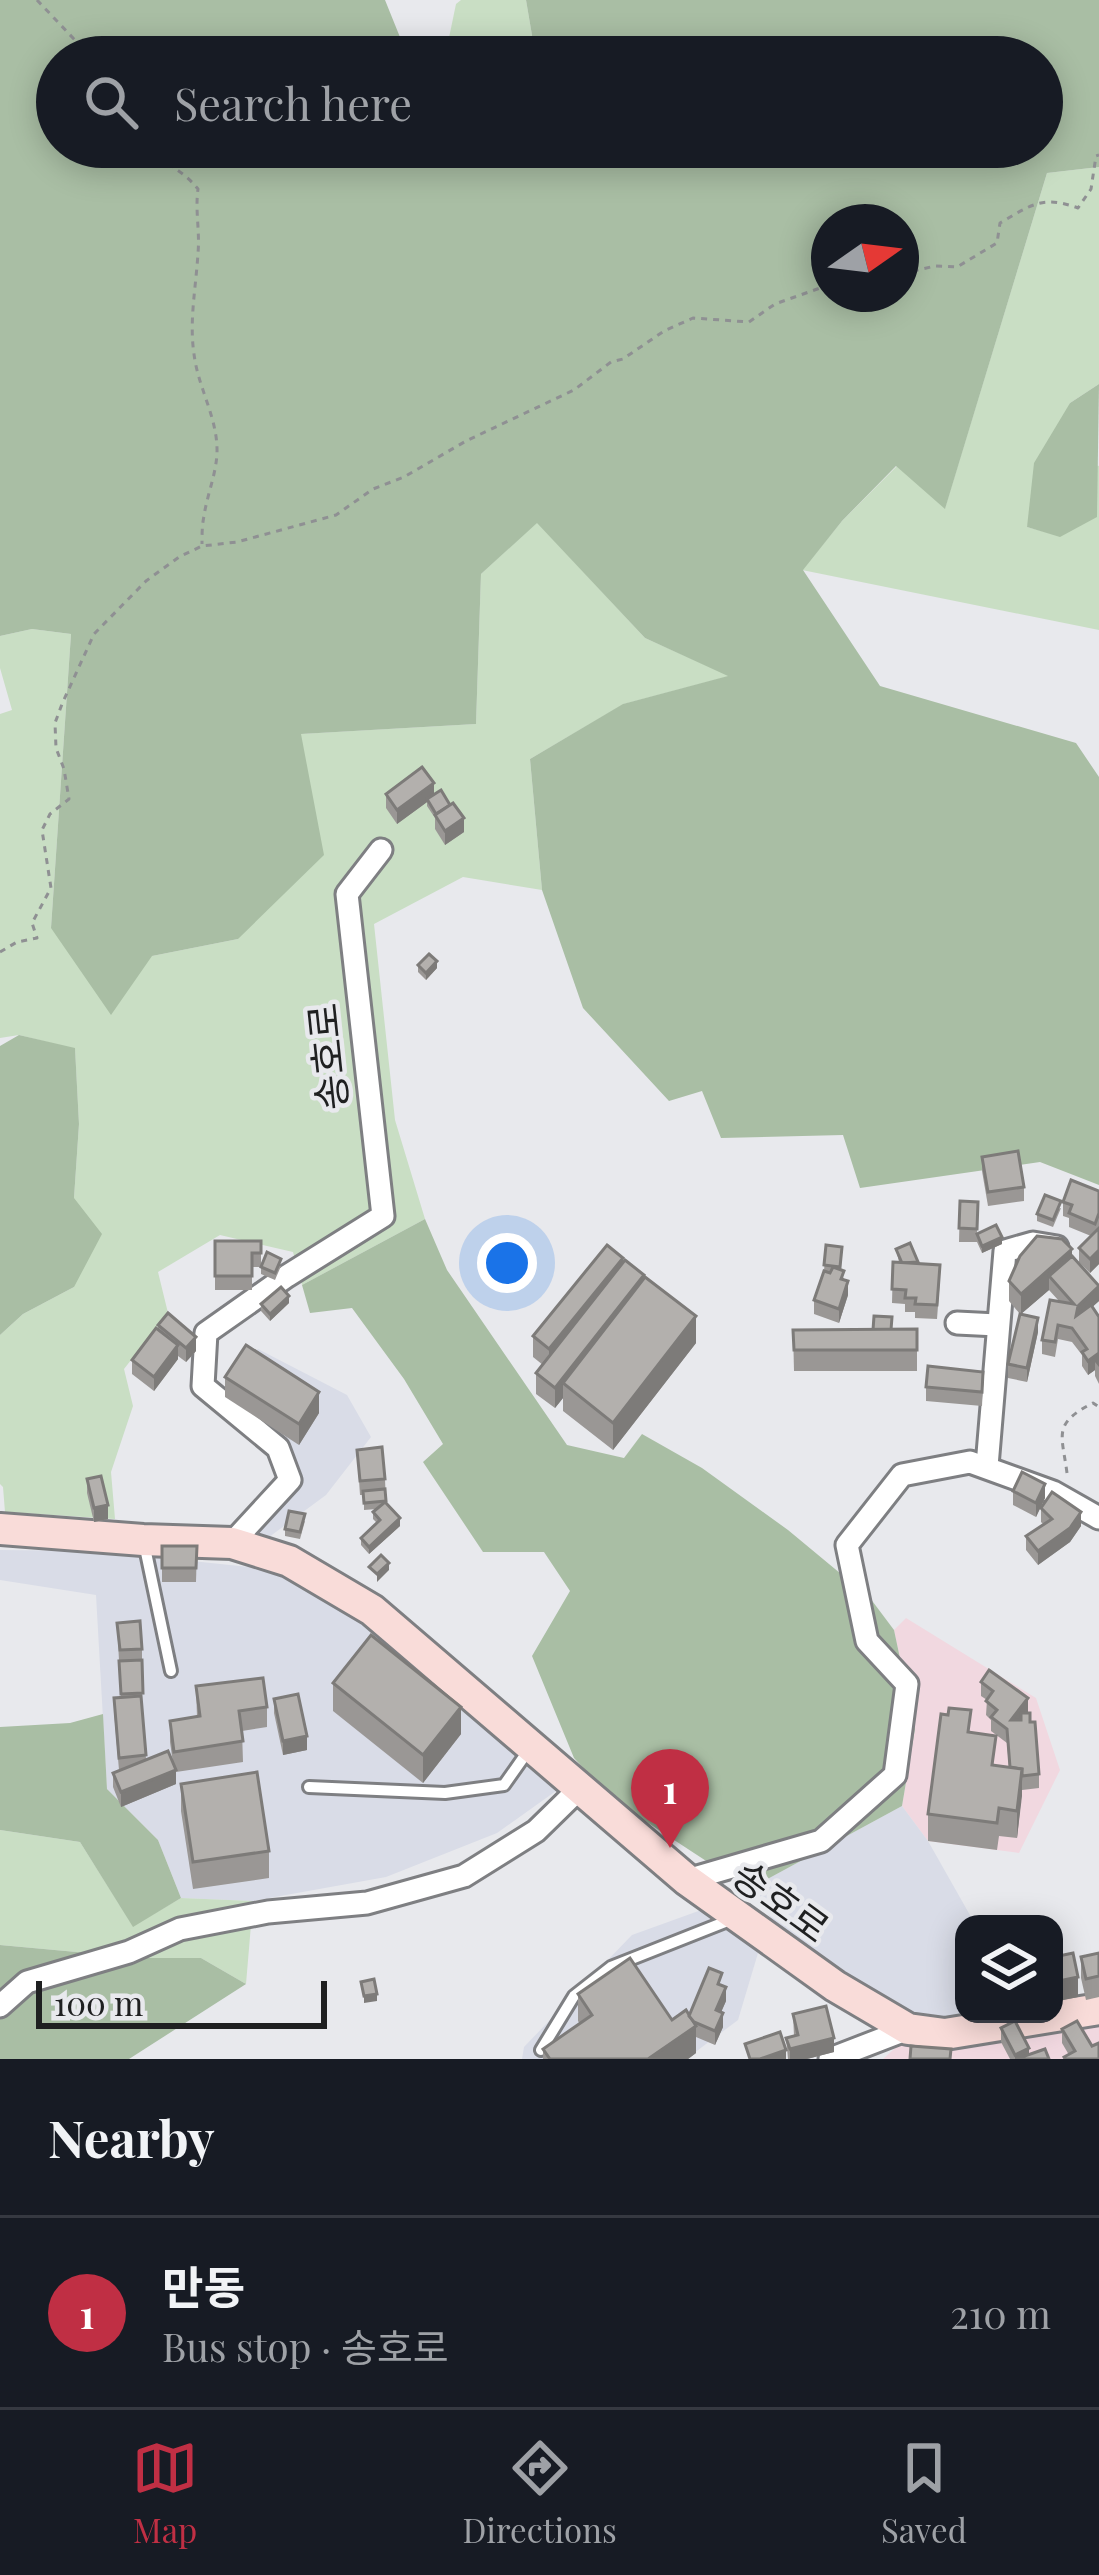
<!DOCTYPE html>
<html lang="en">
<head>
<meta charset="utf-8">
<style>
  :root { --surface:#171b24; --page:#242831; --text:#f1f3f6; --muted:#9ea1a6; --line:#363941; --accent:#c02f44 }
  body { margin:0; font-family:"Playfair Display","Noto Sans KR",serif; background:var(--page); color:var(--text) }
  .controls { position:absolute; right:36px; bottom:36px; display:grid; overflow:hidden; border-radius:24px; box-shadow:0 6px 30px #0003 }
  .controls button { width:108px; height:108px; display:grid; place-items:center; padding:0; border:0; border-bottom:3px solid var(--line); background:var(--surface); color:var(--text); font:60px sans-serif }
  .compass { position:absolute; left:811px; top:204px; width:108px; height:108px; border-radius:50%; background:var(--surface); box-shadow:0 6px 30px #0003; rotate:76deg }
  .scale { position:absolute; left:36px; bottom:30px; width:291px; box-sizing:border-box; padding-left:12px; border:6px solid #1f2021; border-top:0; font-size:33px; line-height:42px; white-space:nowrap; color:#1f2021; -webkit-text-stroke:9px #e8e9ed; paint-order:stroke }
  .you { position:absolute; left:507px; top:1263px; width:42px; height:42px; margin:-30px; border:9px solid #fff; border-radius:50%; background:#1a73e8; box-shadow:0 0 0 18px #1a73e833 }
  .badge { display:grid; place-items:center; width:78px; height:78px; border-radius:50%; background:var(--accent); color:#fff; font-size:39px; font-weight:700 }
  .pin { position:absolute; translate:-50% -99px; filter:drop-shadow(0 3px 6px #0008) }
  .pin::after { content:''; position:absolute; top:63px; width:42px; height:36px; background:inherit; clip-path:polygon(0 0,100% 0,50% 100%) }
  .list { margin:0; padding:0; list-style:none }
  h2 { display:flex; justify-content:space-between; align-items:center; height:156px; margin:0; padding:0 48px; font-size:51px }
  h2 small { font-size:39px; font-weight:400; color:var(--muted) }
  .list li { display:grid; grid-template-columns:78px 1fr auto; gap:36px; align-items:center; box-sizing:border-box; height:192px; padding:0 48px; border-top:3px solid var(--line) }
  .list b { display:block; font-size:45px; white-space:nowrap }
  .list p { margin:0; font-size:39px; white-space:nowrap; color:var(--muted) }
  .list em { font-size:39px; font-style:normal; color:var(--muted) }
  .icon { flex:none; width:66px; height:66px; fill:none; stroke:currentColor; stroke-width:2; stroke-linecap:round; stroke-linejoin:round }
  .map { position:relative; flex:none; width:1099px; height:2059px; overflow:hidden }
  .search { position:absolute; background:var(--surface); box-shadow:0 6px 30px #0003; left:36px; right:36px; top:36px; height:132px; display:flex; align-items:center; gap:30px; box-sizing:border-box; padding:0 42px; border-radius:66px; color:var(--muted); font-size:45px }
  .sheet { height:348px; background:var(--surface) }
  nav { display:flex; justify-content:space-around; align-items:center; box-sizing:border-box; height:168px; border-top:3px solid var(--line); background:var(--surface); font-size:33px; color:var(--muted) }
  nav a { display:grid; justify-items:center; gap:6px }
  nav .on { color:var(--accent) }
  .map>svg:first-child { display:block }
  .commercial { fill:#f1d8e0 }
  .built { fill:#d9dce7 }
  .green { fill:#c9dec4 }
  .forest { fill:#a9bea4; fill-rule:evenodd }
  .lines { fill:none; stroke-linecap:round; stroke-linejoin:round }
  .lane-casing { stroke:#7e7f82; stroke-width:16 }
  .street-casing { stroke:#7e7f82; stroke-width:27 }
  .secondary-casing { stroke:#7e7f82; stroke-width:36 }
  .path { stroke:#8f9093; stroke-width:3; stroke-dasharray:6 6; stroke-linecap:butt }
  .lane { stroke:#fff; stroke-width:10 }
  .street { stroke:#fff; stroke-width:21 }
  .secondary { stroke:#f9dcd9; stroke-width:30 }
  .wall { fill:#9a9795 }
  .shaded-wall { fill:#7d7b79 }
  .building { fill:#b3b0ad; stroke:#7d7b79; stroke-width:3 }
  .labels { text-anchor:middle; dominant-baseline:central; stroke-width:9; stroke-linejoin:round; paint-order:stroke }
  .street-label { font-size:39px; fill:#1f2021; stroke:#e8e9ed }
</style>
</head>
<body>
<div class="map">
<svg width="1099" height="2059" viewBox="0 0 1099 2059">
  <rect width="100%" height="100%" fill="#e8e9ed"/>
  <g class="commercial">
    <polygon points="906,1618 1036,1698 1060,1770 1019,1853 928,1841 902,1806 915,1729 894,1630"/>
    <polygon points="1099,2019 1099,2059 883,2059 903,2041"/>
  </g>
  <g class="built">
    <polygon points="258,1349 347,1395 371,1437 326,1495 261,1543 225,1533 295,1461 211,1405"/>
    <polygon points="0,1550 97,1551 288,1571 395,1648 563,1786 497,1833 386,1877 253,1901 181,1898 158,1840 107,1789 96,1595 0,1580"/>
    <polygon points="902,1806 928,1841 975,1924 964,1924 964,2013 961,2018 920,2019 782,1933 749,1889"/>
    <polygon points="704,1909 758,1953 738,2020 686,2059 522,2059 524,2047 632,1935"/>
  </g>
  <g class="green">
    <polygon points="461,0 526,0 534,47 529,57 445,57 456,4"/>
    <polygon points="1099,167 1099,384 1070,403 1027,527 1060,536 1096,465 1099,466 1099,630 802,570 842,521 897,466 945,508 1047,173"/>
    <polygon points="537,522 645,638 730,676 624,704 530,759 542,890 463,877 374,924 395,1120 425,1219 302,1285 293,1252 220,1235 158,1272 168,1313 124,1369 133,1406 111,1472 115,1519 5,1512 3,1487 0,1484 0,1335 23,1314 74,1287 74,1198 79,1124 75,1049 19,1035 0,1038 0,714 12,710 0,668 0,636 32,629 71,634 51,928 152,956 238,939 300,734 476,724 481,574"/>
    <polygon points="0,1830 80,1842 133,1926 181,1898 253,1901 246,1984 201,1958 142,1958 0,1945"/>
  </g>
  <g class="forest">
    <path d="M 0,0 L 385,0 L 408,57 L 57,57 L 57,147 L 1042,147 L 1042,57 L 529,57 L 534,47 L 526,0 L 1099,0 L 1099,167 L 1047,173 L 945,509 L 896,466 L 842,521 L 803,570 L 880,686 L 1076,743 L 1099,777 L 1099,1185 L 1040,1162 L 860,1188 L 843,1135 L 721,1138 L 702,1091 L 669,1101 L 583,1008 L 542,890 L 530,759 L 623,704 L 728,676 L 645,638 L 537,523 L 481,574 L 476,724 L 301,734 L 324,855 L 238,939 L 152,956 L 111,1015 L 51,928 L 71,634 L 32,629 L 0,636 ZM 829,222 L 901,222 L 901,294 L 829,294 Z"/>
    <polygon points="1099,384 1097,517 1060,537 1027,527 1034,463 1070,403"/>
    <polygon points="19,1035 75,1048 79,1124 74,1198 102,1234 74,1287 23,1314 0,1335 0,1046"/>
    <polygon points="425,1219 447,1270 567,1445 624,1458 642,1434 702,1468 788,1530 870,1598 894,1630 915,1729 902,1806 749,1889 613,1800 574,1758 532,1656 570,1591 544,1552 483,1552 423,1462 443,1444 404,1379 352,1308 310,1313 302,1285"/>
    <polygon points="103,1714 107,1789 158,1840 181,1898 133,1927 80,1842 0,1830 0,1727 70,1723"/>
    <polygon points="0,1945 142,1958 201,1958 246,1984 129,2059 0,2059"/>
  </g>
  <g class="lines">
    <g class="lane-casing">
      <g id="lane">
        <polyline points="144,1543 171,1671"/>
        <polyline points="309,1787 445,1793 504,1785 528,1751"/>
        <polyline points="541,2050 574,1996 611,1967 735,1918"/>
      </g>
    </g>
    <g class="street-casing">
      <g id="street">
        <polyline points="957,1323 997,1325"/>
        <polyline points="987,1466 1005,1251 1033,1243 1057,1247"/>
        <polyline points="232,1543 290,1480 278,1448 203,1386 206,1333 287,1276 383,1216 347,894 381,850"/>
        <polyline points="687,1880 821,1841 895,1775 907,1684 867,1641 847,1545 902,1475 970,1462 1053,1492 1099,1518"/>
        <polyline points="0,2006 27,1982 129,1952 180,1929 268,1912 367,1903 464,1876 536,1831 579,1789"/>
        <polyline points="830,2059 908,2029"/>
      </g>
    </g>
    <g class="secondary-casing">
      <polyline id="secondary" points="0,1529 143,1540 232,1543 289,1561 372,1610 687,1880 835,1986 908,2029 945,2034 1099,2009"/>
    </g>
    <g class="path">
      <polyline points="37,0 91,57"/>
      <path d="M 151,147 C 166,166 182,169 198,189 C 195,211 200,231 198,253 C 196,287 189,321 194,354 C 198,388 218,418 217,453 C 216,475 207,495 204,516 C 202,525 202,535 202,544"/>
      <path d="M 901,274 L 935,266 L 957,267 L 997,243 L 1000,223 C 1031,205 1042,195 1078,208 L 1091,189 L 1096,156 L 1099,155"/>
      <polyline points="0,952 17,942 37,938 32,923 51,888 42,830 50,814 69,799 64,769 56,748 55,723 62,704 94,634 146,581 179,557 202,546 237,542 336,515 373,489 404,477 466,441 574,390 611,362 623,359 664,331 693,318 749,322 775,304 823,287 829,290"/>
      <path d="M 1067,1473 C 1062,1434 1052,1424 1093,1403 L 1099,1407"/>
    </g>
    <use href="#lane" class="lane"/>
    <use href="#street" class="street"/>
    <use href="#secondary" class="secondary"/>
  </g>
  <g class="wall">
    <polygon points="386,794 434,794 464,832 445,845 435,829 435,818 427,806 427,802 397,824 386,808"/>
    <polygon points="418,965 437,968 426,980 418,972"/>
    <polygon points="982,1157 1024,1187 1024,1201 988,1206 982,1171"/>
    <polygon points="1099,1191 1099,1264 1090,1273 1079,1262 1079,1248 1091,1236 1069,1227 1069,1218 1063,1216 1063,1202"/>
    <polygon points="960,1201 978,1202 977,1233 1002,1244 982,1253 977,1242 959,1242"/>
    <polygon points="1061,1208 1053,1227 1037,1221 1037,1214"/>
    <polygon points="215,1241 261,1241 261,1267 252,1267 252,1290 215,1290"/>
    <polygon points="826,1245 842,1247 841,1269 848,1295 839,1323 814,1314 814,1300 824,1271"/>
    <polygon points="896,1249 940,1279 937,1319 915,1318 915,1312 905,1312 905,1304 892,1303 893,1262 899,1262"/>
    <polygon points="1072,1256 1099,1286 1099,1301 1092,1307 1099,1317 1099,1384 1095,1376 1095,1370 1088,1375 1082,1366 1082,1355 1072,1342 1058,1339 1055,1357 1042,1354 1042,1340 1059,1301 1049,1290 1021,1314 1038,1332 1027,1382 1008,1378 1008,1364 1020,1314 1009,1301 1009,1281"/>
    <polygon points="623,1263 644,1279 696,1343 613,1450 563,1411 563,1398 555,1408 536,1394 536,1373 543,1365 533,1357 533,1336"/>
    <polygon points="281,1266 275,1280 261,1274 261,1267"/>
    <polygon points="289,1303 270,1321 261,1311 261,1304"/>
    <polygon points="158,1325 196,1351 186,1362 178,1356 178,1359 154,1391 132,1374 132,1360 158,1330"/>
    <polygon points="917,1329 917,1371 794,1371 793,1330"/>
    <polygon points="225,1377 319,1413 299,1445 225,1397"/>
    <polygon points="983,1386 982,1406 926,1401 926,1387"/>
    <polygon points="357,1450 385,1479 386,1503 400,1526 369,1554 361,1545 361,1538 377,1523 373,1519 373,1512 377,1509 364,1510 364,1495 360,1495"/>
    <polygon points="87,1479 108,1519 94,1522 87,1493"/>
    <polygon points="1013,1491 1045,1498 1036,1517 1013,1505"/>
    <polygon points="1041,1508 1081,1526 1070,1542 1038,1565 1026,1550 1026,1536 1043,1524 1041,1522"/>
    <polygon points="305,1521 300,1539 285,1536 285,1529"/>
    <polygon points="197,1546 196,1582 162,1582 162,1568"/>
    <polygon points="117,1623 142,1649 142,1707 146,1759 173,1763 170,1742 170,1721 197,1717 196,1686 267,1707 267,1727 242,1731 243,1762 176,1772 176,1784 121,1807 113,1787 113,1773 119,1770 114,1712 114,1698 121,1698"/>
    <polygon points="981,1682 1028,1712 1039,1774 1039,1788 1022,1790 1017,1838 999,1836 997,1850 928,1841 928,1814 971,1733 995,1766 1009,1767 1007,1743 991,1731 991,1720 986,1715 987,1700 981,1696"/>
    <polygon points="333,1683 461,1734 423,1783 333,1711"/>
    <polygon points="274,1699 307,1750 283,1755 274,1713"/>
    <polygon points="181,1784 269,1851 269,1878 193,1889 181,1811"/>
    <polygon points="1099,1953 1099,1997 1086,2000 1081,1978 1081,1957"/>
    <polygon points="722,1986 726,2001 721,2012 723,2027 715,2045 696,2037 696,2053 688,2059 543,2059 543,2049 580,2024 578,2021 578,1994 672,2020 689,2016"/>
    <polygon points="793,2014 834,2052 807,2059 788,2059 786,2038 794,2036"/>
    <polygon points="1001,2028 1029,2054 1049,2059 1010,2059 1001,2042"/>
    <polygon points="1062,2029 1092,2046 1069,2055 1062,2043"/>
  </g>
  <g class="shaded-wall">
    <polygon points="434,783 434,797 397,824 397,810"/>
    <polygon points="464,818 464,832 445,845 445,831"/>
    <polygon points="437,961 437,968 426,980 426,973"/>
    <polygon points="1002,1237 1002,1244 982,1253 982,1246"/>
    <polygon points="1072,1249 1072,1270 1049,1276 1049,1290 1021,1314 1021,1294"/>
    <polygon points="1099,1250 1099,1264 1090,1273 1090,1259"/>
    <polygon points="623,1258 623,1279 549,1370 549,1349"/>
    <polygon points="644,1275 644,1296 563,1383 563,1398 555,1408 555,1388"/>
    <polygon points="848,1281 848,1295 839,1323 839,1309"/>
    <polygon points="1099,1287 1099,1301 1078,1320 1076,1330 1078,1306"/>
    <polygon points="289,1296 289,1303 270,1321 270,1314"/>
    <polygon points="696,1316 696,1343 613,1450 613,1423"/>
    <polygon points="1038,1318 1038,1332 1027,1382 1027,1368"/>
    <polygon points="196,1337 196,1351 186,1362 186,1348"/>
    <polygon points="178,1345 178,1359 154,1391 154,1377"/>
    <polygon points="1099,1353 1099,1367 1095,1362 1095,1370 1088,1375 1088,1361"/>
    <polygon points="319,1392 319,1413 299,1445 299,1424"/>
    <polygon points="1045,1484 1045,1498 1036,1517 1036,1503"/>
    <polygon points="108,1505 108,1519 94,1522 94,1508"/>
    <polygon points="1081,1512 1081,1526 1070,1542 1038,1565 1038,1551"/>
    <polygon points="400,1518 400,1526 369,1554 369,1547"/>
    <polygon points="389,1563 389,1570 377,1582 377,1574"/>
    <polygon points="1028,1698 1028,1712 1011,1734 1011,1720"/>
    <polygon points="461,1707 461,1734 423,1783 423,1755"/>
    <polygon points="307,1736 307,1750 283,1755 283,1741"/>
    <polygon points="1022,1769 1022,1796 1017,1838 1017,1811"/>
    <polygon points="176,1770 176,1784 121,1807 121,1792"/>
    <polygon points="1078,1977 1078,1997 1054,2002 1054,1982"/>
    <polygon points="726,1987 726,2001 716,2024 716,2010"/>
    <polygon points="377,1994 377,2001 364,2003 364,1996"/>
    <polygon points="723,2013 723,2027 715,2045 715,2031"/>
    <polygon points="696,2026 696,2053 688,2059 648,2059"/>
    <polygon points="834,2038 834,2052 807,2059 790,2059 790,2049"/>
    <polygon points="1029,2048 1029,2059 1015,2059 1015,2055"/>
    <polygon points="786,2050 786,2059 760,2059"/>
  </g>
  <g class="building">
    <polygon points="422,767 434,783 397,810 386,794"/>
    <polygon points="441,790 450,805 436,814 427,799"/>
    <polygon points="453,803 464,818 445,831 435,815"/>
    <polygon points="429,954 437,961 426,973 418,965"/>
    <polygon points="1018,1151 1024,1187 988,1192 982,1157"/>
    <polygon points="1071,1180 1099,1191 1099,1213 1095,1224 1069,1213 1072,1205 1063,1202"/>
    <polygon points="1045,1195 1061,1201 1053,1220 1037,1214"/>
    <polygon points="960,1201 978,1202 977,1229 959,1228"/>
    <polygon points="996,1225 1002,1237 982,1246 977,1234"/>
    <polygon points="1099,1228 1099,1250 1090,1259 1079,1248"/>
    <polygon points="1037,1236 1062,1239 1072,1249 1021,1294 1009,1281 1020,1256"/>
    <polygon points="215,1241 261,1241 261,1253 252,1253 252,1276 215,1276"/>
    <polygon points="910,1243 918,1262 902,1263 896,1249"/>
    <polygon points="607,1245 623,1258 549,1349 533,1336"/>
    <polygon points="826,1245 842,1247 840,1267 824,1265"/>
    <polygon points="267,1252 281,1259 275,1273 261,1267"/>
    <polygon points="1072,1256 1099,1286 1078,1306 1076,1316 1091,1305 1099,1317 1099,1353 1088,1361 1082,1352 1087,1349 1072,1328 1058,1325 1055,1342 1042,1340 1050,1300 1074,1304 1049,1276"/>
    <polygon points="625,1260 644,1275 555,1388 536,1373"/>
    <polygon points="893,1262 940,1265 937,1305 915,1304 916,1298 905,1298 906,1290 892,1289"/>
    <polygon points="833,1267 844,1271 841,1279 848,1281 839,1309 814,1300 824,1271 830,1273"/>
    <polygon points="645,1277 696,1316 613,1423 563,1383"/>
    <polygon points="281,1287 289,1296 270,1314 261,1304"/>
    <polygon points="168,1313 196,1337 186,1348 158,1325"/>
    <polygon points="1020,1314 1038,1318 1027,1368 1008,1364"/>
    <polygon points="874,1316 892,1317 891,1330 873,1330"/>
    <polygon points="156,1328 178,1345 154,1377 132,1360"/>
    <polygon points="917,1329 917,1350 794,1350 793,1330"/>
    <polygon points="246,1345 319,1392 299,1424 225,1377"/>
    <polygon points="928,1366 983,1372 982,1392 926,1387"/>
    <polygon points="382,1447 385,1479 360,1481 357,1450"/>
    <polygon points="1022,1472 1045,1484 1036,1503 1013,1491"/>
    <polygon points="101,1476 108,1505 94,1508 87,1479"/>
    <polygon points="385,1489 386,1501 364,1503 363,1491"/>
    <polygon points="1052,1492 1081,1512 1070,1528 1038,1551 1026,1536 1052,1519 1041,1508"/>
    <polygon points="385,1502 400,1518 369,1547 361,1538 380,1520 373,1512"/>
    <polygon points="289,1511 305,1514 300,1532 285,1529"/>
    <polygon points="162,1546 197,1546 196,1568 162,1568"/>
    <polygon points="381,1555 389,1563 377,1574 369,1567"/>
    <polygon points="140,1621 142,1649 120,1650 117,1623"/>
    <polygon points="371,1635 461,1707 423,1755 333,1683"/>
    <polygon points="142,1660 143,1693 121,1694 119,1661"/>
    <polygon points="989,1670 1028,1698 1011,1720 1021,1720 1021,1713 1030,1713 1030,1722 1035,1722 1039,1774 1022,1776 1022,1769 1010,1767 1007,1729 991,1717 997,1710 986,1701 993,1691 981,1682"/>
    <polygon points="263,1678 267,1707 239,1711 243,1741 174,1752 170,1721 200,1716 196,1686"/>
    <polygon points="298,1694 307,1736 283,1741 274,1699"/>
    <polygon points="141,1696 146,1755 119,1758 114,1698"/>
    <polygon points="949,1708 971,1710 968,1732 996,1736 992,1765 1022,1769 1017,1811 999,1808 997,1823 928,1814 941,1714 948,1715"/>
    <polygon points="168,1751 176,1770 121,1792 113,1773"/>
    <polygon points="257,1772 269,1851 193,1862 181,1784"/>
    <polygon points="1073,1953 1078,1977 1054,1982 1054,1957"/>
    <polygon points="1099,1953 1099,1976 1086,1979 1081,1957"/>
    <polygon points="630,1958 672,2020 686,2010 696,2026 648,2059 550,2059 543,2049 592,2015 578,1994"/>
    <polygon points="709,1968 722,1973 718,1984 726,1987 716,2010 723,2013 715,2031 694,2022 689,2016"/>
    <polygon points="374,1979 377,1994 364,1996 361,1982"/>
    <polygon points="826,2006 834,2038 790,2049 786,2038 798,2035 793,2014"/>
    <polygon points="1015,2021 1029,2048 1015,2055 1001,2028"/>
    <polygon points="1077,2021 1092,2046 1099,2043 1099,2059 1065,2059 1064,2057 1075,2051 1062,2029"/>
    <polygon points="780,2032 786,2050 760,2059 750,2059 745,2044"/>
    <polygon points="911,2046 951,2049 950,2059 910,2059"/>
    <polygon points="1045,2049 1049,2059 1016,2059"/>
  </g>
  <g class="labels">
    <g class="street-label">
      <text transform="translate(326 1057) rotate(-96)">송호로</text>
      <text transform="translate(782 1900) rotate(36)">송호로</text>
    </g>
  </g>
</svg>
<div class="controls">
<button><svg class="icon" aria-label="layers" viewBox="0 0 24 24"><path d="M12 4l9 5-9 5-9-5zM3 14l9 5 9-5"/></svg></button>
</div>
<svg class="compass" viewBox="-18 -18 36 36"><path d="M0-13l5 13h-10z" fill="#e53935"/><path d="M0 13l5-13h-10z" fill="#9ea1a6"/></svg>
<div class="scale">100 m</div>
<div class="you"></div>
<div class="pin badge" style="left:670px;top:1848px">1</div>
<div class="search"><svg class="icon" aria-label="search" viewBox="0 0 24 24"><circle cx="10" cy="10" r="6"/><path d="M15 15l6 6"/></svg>Search here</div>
</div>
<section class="sheet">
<h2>Nearby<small></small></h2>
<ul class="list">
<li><span class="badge">1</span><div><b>만동</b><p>Bus stop · 송호로</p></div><em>210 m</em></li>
</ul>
</section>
<nav>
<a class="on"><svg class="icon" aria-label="map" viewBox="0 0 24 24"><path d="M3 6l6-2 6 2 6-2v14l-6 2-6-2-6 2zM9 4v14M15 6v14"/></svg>Map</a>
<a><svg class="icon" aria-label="directions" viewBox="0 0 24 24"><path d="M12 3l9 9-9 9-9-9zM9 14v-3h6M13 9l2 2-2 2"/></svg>Directions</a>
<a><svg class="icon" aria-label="saved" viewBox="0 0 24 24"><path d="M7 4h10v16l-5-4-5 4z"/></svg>Saved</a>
</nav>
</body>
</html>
